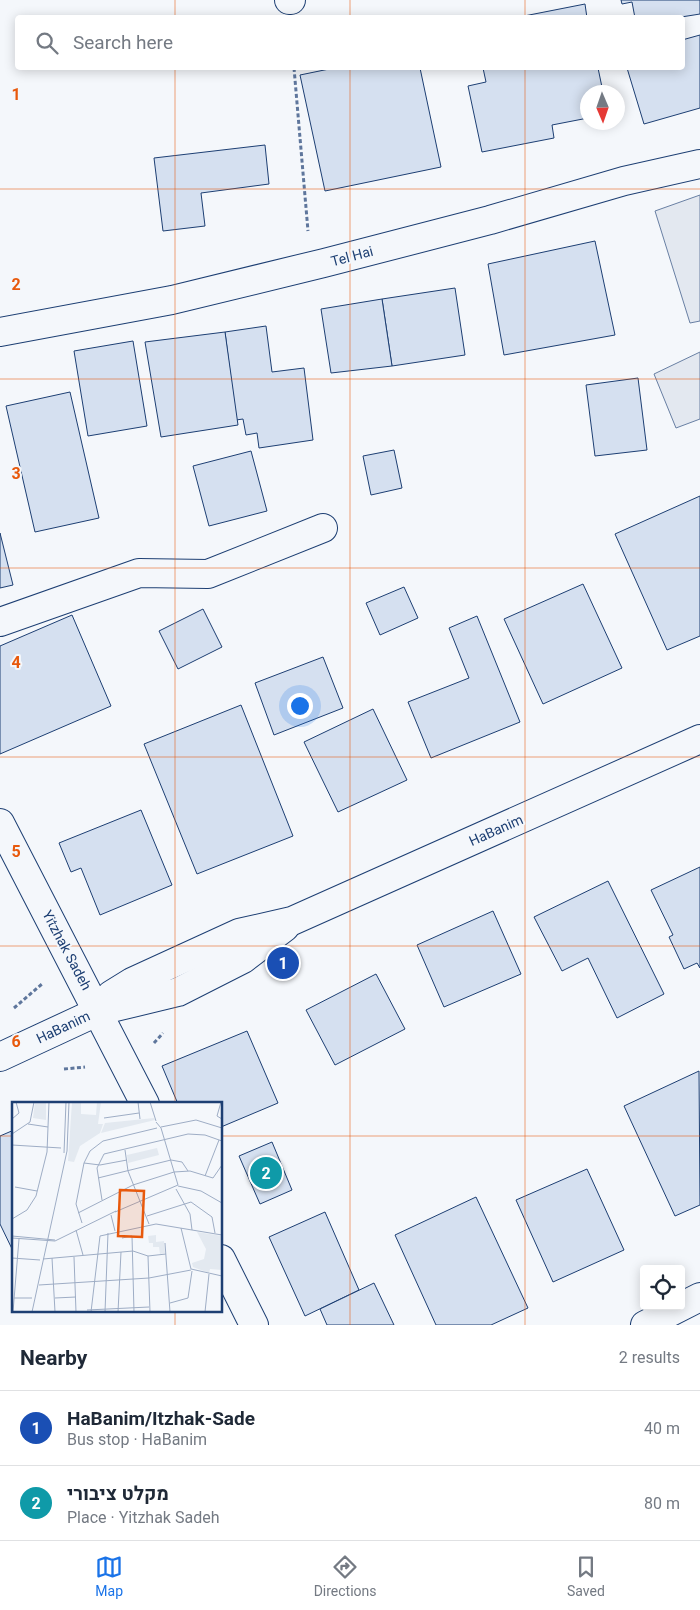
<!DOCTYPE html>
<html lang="en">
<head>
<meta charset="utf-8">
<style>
  :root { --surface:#fff; --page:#f2f2f3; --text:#1f2937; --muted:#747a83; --line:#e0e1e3; --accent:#1a73e8 }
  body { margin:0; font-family:Roboto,Heebo,sans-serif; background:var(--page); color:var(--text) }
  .controls { position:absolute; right:15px; bottom:15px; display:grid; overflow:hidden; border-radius:5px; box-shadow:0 2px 12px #0003 }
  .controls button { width:45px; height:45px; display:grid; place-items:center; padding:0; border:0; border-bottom:1px solid var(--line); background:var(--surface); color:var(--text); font:25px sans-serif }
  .compass { position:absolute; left:580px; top:85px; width:45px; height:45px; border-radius:50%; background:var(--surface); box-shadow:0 2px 12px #0003; rotate:178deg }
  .you { position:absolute; left:299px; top:705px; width:18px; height:18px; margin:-12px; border:4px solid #fff; border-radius:50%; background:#1a73e8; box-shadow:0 0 0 8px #1a73e833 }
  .badge { display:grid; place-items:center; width:32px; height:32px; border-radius:50%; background:var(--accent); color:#fff; font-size:16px; font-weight:700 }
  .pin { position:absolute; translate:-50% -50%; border:2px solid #fff; box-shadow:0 1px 5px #0006 }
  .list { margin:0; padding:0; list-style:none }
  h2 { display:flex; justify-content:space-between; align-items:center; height:65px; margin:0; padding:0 20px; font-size:21px }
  h2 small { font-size:16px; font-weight:400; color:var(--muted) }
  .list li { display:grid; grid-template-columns:32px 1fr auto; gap:15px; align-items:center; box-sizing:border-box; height:75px; padding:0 20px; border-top:1px solid var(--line) }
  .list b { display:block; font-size:19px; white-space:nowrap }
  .list p { margin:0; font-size:16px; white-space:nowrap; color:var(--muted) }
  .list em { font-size:16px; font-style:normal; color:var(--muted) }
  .icon { flex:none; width:28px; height:28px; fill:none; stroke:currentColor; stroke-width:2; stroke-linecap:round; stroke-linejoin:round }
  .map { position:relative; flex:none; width:700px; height:1325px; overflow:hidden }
  .search { position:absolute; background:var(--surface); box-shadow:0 2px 12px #0003; left:15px; right:15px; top:15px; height:55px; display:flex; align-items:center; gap:12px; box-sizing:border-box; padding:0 18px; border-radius:5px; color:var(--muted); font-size:19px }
  .sheet { height:215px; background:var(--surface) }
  nav { display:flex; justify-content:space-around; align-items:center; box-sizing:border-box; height:70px; border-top:1px solid var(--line); background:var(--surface); font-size:14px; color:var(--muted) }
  nav a { display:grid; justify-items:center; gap:2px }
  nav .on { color:var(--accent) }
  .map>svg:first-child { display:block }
  .parking { fill:#e3e8f0; stroke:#687fa3 }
  .building { fill:#d5e0f0; stroke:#1d3f73 }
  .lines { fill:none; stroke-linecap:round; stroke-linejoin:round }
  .minor-casing { stroke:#1d3f73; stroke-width:30 }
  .path { stroke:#5e769c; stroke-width:3; stroke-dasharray:4 2.5; stroke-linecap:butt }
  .minor { stroke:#f4f7fb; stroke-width:28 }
  .grid { fill:none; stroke:#e8590c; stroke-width:1; stroke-opacity:0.55 }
  .labels { text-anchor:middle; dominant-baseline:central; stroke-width:4; stroke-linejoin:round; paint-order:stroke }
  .street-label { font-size:14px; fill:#1d3f73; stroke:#f4f7fb }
  .inset-road { fill:none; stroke:#9eadc5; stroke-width:1 }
  .view { fill:#e8590c; fill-opacity:0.15; stroke:#e8590c; stroke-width:2.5 }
  .inset-edge { fill:none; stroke:#1d3f73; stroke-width:2.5 }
  .grid-label { font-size:16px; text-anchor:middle; font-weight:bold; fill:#e8590c; stroke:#f4f7fb; stroke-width:4; stroke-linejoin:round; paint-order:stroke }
</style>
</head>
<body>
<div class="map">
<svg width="700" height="1325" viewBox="0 0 700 1325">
  <rect width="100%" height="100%" fill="#f4f7fb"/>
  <g class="parking">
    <polygon points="700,195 700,321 690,323 655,211"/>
    <polygon points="700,352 700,419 676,428 654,374"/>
  </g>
  <g class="building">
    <polygon points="621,0 700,0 700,14 675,18 635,18 632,2 622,4"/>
    <polygon points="585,4 587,18 519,18 519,17"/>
    <polygon points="700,35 700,108 644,124 627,68 682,68 682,40"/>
    <polygon points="334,68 420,68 441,167 325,191 300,75"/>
    <polygon points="483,68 598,68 603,92 588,92 588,118 552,125 554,138 482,152 468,86 486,82"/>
    <polygon points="265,145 269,184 201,193 205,226 163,231 154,158"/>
    <polygon points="595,241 615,335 504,355 488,264"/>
    <polygon points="455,288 465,355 392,366 382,299"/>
    <polygon points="382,299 392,366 331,373 321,309"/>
    <polygon points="266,326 272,372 304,368 313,440 259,448 257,433 246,435 243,419 236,420 225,332"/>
    <polygon points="225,332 238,425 161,437 145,342"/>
    <polygon points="133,341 147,426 88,436 74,351"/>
    <polygon points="638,378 647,450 595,456 586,385"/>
    <polygon points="70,392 99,518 35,532 6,406"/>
    <polygon points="394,450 402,488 371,495 363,456"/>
    <polygon points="251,451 267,511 209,526 193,466"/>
    <polygon points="700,496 700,636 667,650 615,534"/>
    <polygon points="0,533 13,585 0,588"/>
    <polygon points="583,584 622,668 543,704 504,619"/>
    <polygon points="404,587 418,618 380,635 366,603"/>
    <polygon points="203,609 222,647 178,669 159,631"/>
    <polygon points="72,615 111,706 0,754 0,646"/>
    <polygon points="477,616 520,722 431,758 408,702 469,678 449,628"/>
    <polygon points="323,657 343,708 274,735 255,683"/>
    <polygon points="241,705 293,836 197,874 144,744"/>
    <polygon points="373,709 407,780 338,812 304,742"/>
    <polygon points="141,810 172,885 100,915 81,868 71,872 59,843"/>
    <polygon points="700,867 700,968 697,963 684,969 669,937 673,935 651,890"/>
    <polygon points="608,881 664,994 617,1018 588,958 562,971 534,917"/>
    <polygon points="493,911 521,974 444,1007 417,945"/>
    <polygon points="376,974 405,1029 335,1065 306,1010"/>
    <polygon points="247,1031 278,1103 221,1127 221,1104 178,1104 162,1066"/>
    <polygon points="699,1071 700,1205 675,1216 624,1106"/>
    <polygon points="14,1130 14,1253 0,1224 0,1136"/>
    <polygon points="272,1142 292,1190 260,1204 239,1156"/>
    <polygon points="587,1169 624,1250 553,1282 516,1200"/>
    <polygon points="476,1197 528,1308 491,1325 436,1325 395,1235"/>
    <polygon points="325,1212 359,1290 305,1316 269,1237"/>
    <polygon points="374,1283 394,1325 327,1325 320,1309"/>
  </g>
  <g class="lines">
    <g class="minor-casing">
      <g id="minor">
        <polyline points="289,0 291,0"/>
        <polyline points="0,332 172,300 324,263 490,220 624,181 700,164"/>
        <polyline points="0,622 139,573 208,574 323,528"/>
        <polyline points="0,823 145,1104"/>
        <polyline points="99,1011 111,995 132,982 239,933 292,921 700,739"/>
        <polyline points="0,1057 99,1011 178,992 243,959 285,927"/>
        <polyline points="221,1259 254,1325"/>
        <polyline points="645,1325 700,1297"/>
      </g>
    </g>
    <g class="path">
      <polyline points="294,68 308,231"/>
      <polyline points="14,1008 42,984"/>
      <polyline points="154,1043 163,1033"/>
      <polyline points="64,1069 85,1067"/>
    </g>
    <use href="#minor" class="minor"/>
  </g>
  <path class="grid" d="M 175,0 L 175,18M 350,0 L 350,18M 525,0 L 525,18M 175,68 L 175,1104M 350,68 L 350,1325M 525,68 L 525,1325M 0,189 L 700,189M 0,379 L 700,379M 0,568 L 700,568M 0,757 L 700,757M 0,946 L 700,946M 0,1136 L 14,1136M 221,1136 L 700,1136M 175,1311 L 175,1325"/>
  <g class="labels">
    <g class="street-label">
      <text transform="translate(352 256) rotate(-15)">Tel Hai</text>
      <text transform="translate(496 830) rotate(-24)">HaBanim</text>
      <text transform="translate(67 950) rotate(62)">Yitzhak Sadeh</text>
      <text transform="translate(63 1027) rotate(-25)">HaBanim</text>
    </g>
  </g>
  <g transform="translate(12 1102)">
    <rect width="210" height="210" fill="#f4f7fb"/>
    <path d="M 23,0 L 34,0 L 34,18 L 21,16 ZM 60,0 L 69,0 L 69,12 L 84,13 L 85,0 L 89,0 L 86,22 L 91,22 L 88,31 L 68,44 L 62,60 L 56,59 ZM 142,16 L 143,18 L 89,31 L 93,21 ZM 145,46 L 147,53 L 116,61 L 115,53 ZM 185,130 L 210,134 L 210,168 L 198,167 L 197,171 L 181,165 L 180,161 L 192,157 L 194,147 ZM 144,133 L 144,140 L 152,139 L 153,151 L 148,152 L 147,145 L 141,145 L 141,141 L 137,141 L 136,134 Z" fill="#e3e9f0"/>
    <path class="inset-road" d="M 126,0 L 128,17M 138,0 L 144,19M 157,0 L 192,0M 209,0 L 205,14 L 210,17M 92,16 L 127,11M 0,17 L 7,11 L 4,0M 144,20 L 149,26 L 166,83M 16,22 L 36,25M 149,25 L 184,18 L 210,26M 0,32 L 18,20 L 22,0M 0,43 L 49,46M 113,48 L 116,69 L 137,122M 52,51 L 54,0M 72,61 L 88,63 L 115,58M 193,74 L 207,38M 86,76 L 159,58 L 170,60 L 176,69M 166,84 L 189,89 L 210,101M 3,85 L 25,89M 164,87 L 178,112 L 180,128M 90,98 L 85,66 L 92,52 L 176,32 L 193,33 L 210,39M 103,110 L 166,83M 66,111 L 121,83 L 162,70 L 178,69 L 201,76 L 210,63M 99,113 L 103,129M 135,114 L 179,100 L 200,115 L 203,131M 0,117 L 15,108 L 24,94 L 35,50 L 37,0M 70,121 L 64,102 L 72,61 L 78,49 L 91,39 L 145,26M 169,126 L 179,167M 64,128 L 71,153M 0,134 L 43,138M 0,136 L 43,139 L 104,109M 110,136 L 120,134 L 122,210M 153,141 L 158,210M 136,154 L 138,210M 62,155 L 64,210M 0,156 L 28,158M 40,156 L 43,210M 31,157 L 121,149 L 136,154 L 154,152M 179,167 L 210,174M 27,183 L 137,176 L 179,168M 2,196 L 20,196M 43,196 L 64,195M 158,201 L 176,196 L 180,169M 75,208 L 137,205M 1,210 L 7,137M 20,210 L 55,49 L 57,0M 79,210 L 88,134 L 144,122 L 210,133M 93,210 L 96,131M 106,210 L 109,150M 193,210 L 197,172"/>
    <path class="view" d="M 108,88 L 132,89 L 130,135 L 106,134 Z"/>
    <rect width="210" height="210" class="inset-edge"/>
  </g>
  <g class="grid-label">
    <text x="16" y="100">1</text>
    <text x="16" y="290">2</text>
    <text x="16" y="479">3</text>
    <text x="16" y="668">4</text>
    <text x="16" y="857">5</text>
    <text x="16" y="1047">6</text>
  </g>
</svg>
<div class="controls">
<button><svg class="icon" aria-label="locate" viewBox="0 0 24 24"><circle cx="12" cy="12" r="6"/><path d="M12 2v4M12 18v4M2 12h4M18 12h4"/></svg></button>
</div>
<svg class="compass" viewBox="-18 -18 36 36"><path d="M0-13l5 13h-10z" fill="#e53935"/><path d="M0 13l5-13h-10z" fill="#747a83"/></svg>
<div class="you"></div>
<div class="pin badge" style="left:283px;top:963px;background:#1a4fb4">1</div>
<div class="pin badge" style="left:266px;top:1173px;background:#0f9aa8">2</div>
<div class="search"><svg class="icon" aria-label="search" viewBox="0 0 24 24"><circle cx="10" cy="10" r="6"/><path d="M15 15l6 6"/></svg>Search here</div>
</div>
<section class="sheet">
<h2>Nearby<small>2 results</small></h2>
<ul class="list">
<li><span class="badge" style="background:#1a4fb4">1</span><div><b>HaBanim/Itzhak-Sade</b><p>Bus stop · HaBanim</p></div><em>40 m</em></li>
<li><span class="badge" style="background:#0f9aa8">2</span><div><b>מקלט ציבורי</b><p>Place · Yitzhak Sadeh</p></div><em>80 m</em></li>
</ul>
</section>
<nav>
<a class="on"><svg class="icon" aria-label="map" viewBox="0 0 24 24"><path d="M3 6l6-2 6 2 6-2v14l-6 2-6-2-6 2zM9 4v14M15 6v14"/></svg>Map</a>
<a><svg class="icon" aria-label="directions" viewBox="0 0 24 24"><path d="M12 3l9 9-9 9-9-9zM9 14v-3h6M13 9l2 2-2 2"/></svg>Directions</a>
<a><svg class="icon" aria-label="saved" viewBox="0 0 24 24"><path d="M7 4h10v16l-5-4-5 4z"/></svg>Saved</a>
</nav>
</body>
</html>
